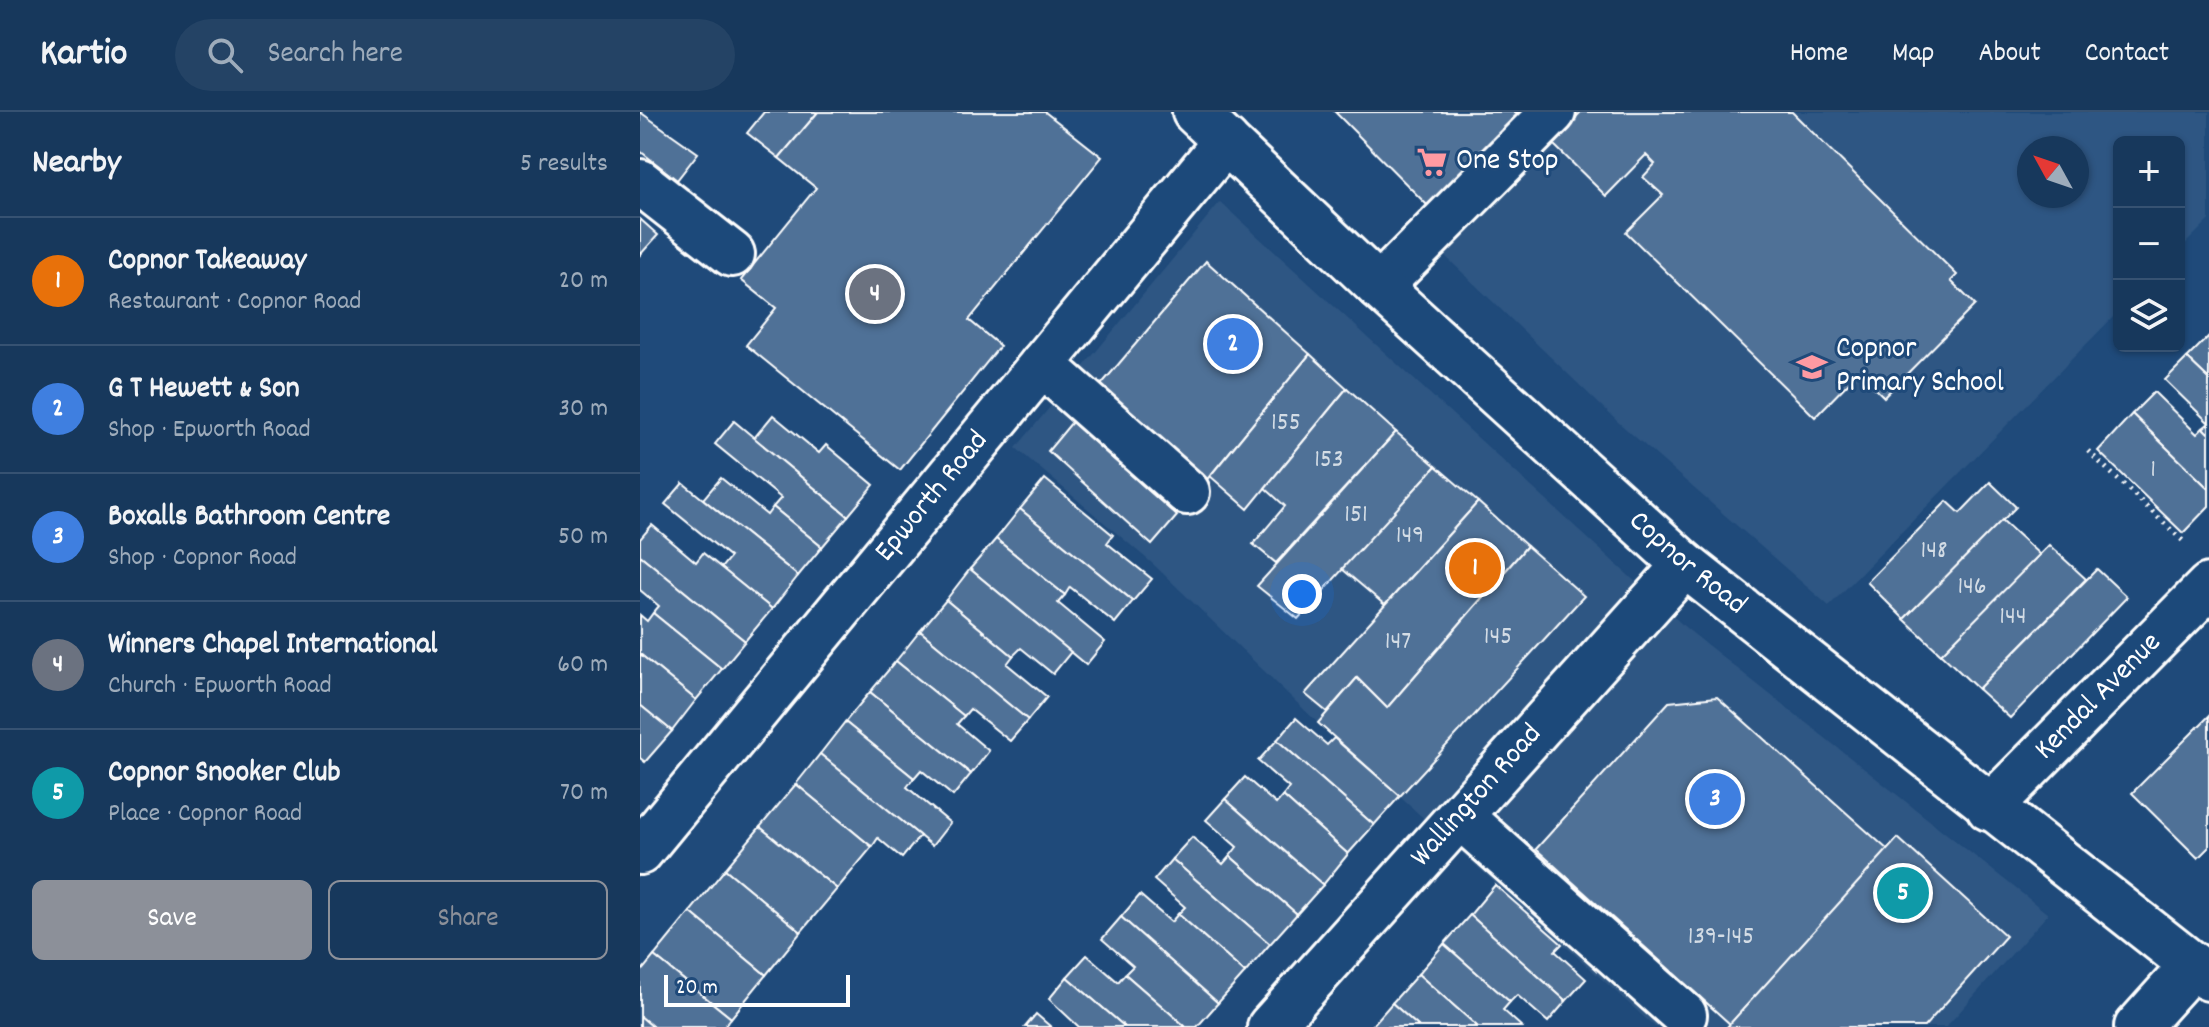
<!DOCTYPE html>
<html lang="en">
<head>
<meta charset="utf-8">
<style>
  :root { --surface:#17385c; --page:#244365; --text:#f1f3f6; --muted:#9eacbb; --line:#365272; --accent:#8c9099 }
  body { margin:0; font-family:Dekko,sans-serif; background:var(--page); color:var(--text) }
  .controls { position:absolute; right:24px; top:24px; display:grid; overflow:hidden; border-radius:12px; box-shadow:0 2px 6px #0004 }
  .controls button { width:72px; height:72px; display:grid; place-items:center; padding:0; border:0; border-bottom:2px solid var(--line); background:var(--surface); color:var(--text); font:40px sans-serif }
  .compass { position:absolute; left:1377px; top:24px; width:72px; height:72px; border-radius:50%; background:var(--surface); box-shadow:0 2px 6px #0004; rotate:310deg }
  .scale { position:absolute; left:24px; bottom:20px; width:186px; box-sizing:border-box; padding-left:8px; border:4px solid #fff; border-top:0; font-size:22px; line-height:28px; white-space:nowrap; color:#fff; -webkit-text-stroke:6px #1f4a7a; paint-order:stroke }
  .you { position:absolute; left:662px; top:482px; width:28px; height:28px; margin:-20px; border:6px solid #fff; border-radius:50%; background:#1a73e8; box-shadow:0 0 0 12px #1a73e833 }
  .badge { display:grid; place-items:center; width:52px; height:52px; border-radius:50%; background:var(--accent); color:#fff; font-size:26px; font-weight:700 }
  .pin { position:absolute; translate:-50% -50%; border:4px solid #fff; box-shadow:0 2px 8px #0006 }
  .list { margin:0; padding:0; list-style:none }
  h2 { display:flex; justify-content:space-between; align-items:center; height:104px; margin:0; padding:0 32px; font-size:34px }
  h2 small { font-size:26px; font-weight:400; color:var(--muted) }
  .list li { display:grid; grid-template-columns:52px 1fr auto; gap:24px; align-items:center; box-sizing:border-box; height:128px; padding:0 32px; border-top:2px solid var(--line) }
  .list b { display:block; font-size:30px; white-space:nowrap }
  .list p { margin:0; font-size:26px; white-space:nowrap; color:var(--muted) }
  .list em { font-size:26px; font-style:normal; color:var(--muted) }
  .actions { display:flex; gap:16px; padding:24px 32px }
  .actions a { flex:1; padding:18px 0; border:2px solid var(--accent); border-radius:12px; text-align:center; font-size:28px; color:var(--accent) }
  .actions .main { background:var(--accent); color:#fff }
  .icon { flex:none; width:44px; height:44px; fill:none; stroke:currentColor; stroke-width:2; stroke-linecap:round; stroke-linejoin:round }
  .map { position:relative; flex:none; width:1569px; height:915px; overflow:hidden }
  header { display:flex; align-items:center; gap:48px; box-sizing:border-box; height:112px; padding:0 40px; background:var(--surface); border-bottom:2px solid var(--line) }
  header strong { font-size:38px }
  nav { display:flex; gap:44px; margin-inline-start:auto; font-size:28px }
  .search { width:560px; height:72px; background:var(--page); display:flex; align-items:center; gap:20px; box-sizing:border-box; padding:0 28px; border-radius:44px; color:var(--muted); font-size:30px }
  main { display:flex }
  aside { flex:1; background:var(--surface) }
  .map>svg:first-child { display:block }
  .built { fill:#2e5683; fill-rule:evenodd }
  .building { fill:#507197; stroke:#fff; stroke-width:2 }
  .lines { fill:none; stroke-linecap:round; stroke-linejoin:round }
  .minor-casing { stroke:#fff; stroke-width:50 }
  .major-casing { stroke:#fff; stroke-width:50 }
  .path { stroke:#fff; stroke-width:5; stroke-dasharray:2 6; stroke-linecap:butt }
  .minor { stroke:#1f4a7a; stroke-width:44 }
  .major { stroke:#1f4a7a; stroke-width:44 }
  .labels { text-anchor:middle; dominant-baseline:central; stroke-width:6; stroke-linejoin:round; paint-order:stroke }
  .number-label { font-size:26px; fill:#d3dce5 }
  .poi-label { font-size:30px; fill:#fff; stroke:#1f4a7a; text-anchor:start }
  .street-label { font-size:30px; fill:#fff; stroke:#1f4a7a }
</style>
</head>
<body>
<header>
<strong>Kartio</strong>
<div class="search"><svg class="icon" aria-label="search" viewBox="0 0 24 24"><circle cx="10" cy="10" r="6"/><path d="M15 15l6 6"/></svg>Search here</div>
<nav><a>Home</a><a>Map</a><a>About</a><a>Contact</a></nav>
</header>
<main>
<aside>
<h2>Nearby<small>5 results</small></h2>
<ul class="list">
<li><span class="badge" style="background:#e8710a">1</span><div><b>Copnor Takeaway</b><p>Restaurant · Copnor Road</p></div><em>20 m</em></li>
<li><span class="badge" style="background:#3f7fe0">2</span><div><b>G T Hewett &amp; Son</b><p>Shop · Epworth Road</p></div><em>30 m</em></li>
<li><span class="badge" style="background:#3f7fe0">3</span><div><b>Boxalls Bathroom Centre</b><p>Shop · Copnor Road</p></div><em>50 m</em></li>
<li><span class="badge" style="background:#6b7280">4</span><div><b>Winners Chapel International</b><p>Church · Epworth Road</p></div><em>60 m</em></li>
<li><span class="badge" style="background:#0f9aa8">5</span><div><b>Copnor Snooker Club</b><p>Place · Copnor Road</p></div><em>70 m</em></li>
</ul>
<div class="actions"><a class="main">Save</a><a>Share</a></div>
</aside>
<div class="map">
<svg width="1569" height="915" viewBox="0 0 1569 915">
  <rect width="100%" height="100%" fill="#1f4a7a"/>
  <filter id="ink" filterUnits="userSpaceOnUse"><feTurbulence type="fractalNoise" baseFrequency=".0125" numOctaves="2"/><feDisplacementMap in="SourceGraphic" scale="16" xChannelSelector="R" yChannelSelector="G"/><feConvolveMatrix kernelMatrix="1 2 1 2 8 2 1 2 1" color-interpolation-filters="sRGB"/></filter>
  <g filter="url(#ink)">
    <g class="built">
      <path d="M 889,0 L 1569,0 L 1569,108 L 1539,138 L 1539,30 L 1479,30 L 1479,199 L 1189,494 L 978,310 L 776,116 ZM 1389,36 L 1437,36 L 1437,84 L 1389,84 Z"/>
      <polygon points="580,90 1046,516 1408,802 1306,915 1015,915 678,611 513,452 376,336"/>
    </g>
    <g class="building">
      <polygon points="0,0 58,41 37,68 0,39"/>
      <polygon points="124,0 178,0 139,46 107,21"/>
      <polygon points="178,0 405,0 462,45 329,208 360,234 260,358 106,233 136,196 101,168 176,76 139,46"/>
      <polygon points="695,0 889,0 792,98"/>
      <polygon points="941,0 1152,0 1317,163 1311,169 1335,193 1244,285 1219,260 1175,305 986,120 1023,83 1003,65 1015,52 1006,43 966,84 911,30"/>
      <polygon points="0,107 18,123 0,143"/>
      <polygon points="566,149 670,242 565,370 460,274"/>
      <polygon points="1569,224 1569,267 1547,246"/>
      <polygon points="670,242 707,276 608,397 570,364"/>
      <polygon points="1547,246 1569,267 1569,322 1563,316 1569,311 1525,268"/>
      <polygon points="707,276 756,320 636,451 613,432 645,394 625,376"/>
      <polygon points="1514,280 1557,322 1563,316 1569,322 1569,377 1492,302"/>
      <polygon points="1492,302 1569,377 1569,394 1543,421 1458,339"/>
      <polygon points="133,303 179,341 186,333 234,373 208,404 114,326"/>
      <polygon points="94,309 208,404 182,435 133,395 141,386 75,332"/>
      <polygon points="432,310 537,404 512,433 408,339"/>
      <polygon points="756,320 796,354 658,507 617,474"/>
      <polygon points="796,354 838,390 745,493 702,457"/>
      <polygon points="81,366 127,403 133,395 182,435 158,464 63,387"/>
      <polygon points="405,367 473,423 467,431 512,467 493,489 380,397"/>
      <polygon points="1350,370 1376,395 1264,507 1227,470 1307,389 1320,401"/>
      <polygon points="43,371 158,464 132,497 81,456 90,445 25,392"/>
      <polygon points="838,390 887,434 747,596 717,566 687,600 665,582"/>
      <polygon points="380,397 493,489 475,511 430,475 425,483 356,427"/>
      <polygon points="1362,408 1400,443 1301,542 1264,507"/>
      <polygon points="12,413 56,450 63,441 132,497 105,529 0,443 0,427"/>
      <polygon points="356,427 425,483 418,491 465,530 446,553 330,457"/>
      <polygon points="1409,433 1446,467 1338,577 1301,542"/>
      <polygon points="887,434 944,484 760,684 678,611 717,566 747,596"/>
      <polygon points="0,443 105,529 82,557 13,501 19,494 0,478"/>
      <polygon points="330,457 431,540 413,562 381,536 373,544 306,488"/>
      <polygon points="1457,457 1487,485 1370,606 1338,577"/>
      <polygon points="306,488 373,544 367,552 407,585 388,608 280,519"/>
      <polygon points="13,501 82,557 56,588 0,542 0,503 7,509"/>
      <polygon points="280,519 388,608 370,629 330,597 324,604 256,549"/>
      <polygon points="0,542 56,588 32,619 0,593"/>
      <polygon points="256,549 324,604 317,612 349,639 331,662 230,580"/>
      <polygon points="230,580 331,662 313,684 281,658 274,666 205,610"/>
      <polygon points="1077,585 1248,738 1090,912 896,737 1029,590"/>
      <polygon points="0,593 32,619 5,650 0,646"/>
      <polygon points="1569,604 1569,735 1558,746 1492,681"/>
      <polygon points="656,606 687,633 694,626 760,684 734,713 637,628"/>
      <polygon points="205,610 274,666 267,675 310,711 292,734 180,642"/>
      <polygon points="637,628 734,713 708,742 643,684 649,676 618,649"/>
      <polygon points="180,642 280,724 262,746 238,726 232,735 156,672"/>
      <polygon points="605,665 636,692 643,684 708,742 683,773 585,687"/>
      <polygon points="156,672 232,735 197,777 120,715"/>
      <polygon points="585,687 683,773 657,802 590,744 597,735 566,708"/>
      <polygon points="120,715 197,777 161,820 85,757"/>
      <polygon points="552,725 583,752 590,744 657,802 630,832 532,747"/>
      <polygon points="1258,726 1366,824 1284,915 1087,915"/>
      <polygon points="532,747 630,832 605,861 538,802 545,795 514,768"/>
      <polygon points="85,757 161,820 126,863 50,800"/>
      <polygon points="855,773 922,832 915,839 946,867 926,889 830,803"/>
      <polygon points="500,783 531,810 538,802 605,861 578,891 481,805"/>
      <polygon points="50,800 126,863 91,906 14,844"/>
      <polygon points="830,803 926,889 908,910 877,883 870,890 804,832"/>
      <polygon points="481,805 578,891 557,915 546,915 485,862 493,854 462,827"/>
      <polygon points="804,832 870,890 863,898 882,915 838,915 778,862"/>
      <polygon points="447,843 478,870 485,862 546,915 485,915 427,865"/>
      <polygon points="14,844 91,906 84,915 13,915 0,904 0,861"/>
      <polygon points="778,862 838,915 779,915 752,891"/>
      <polygon points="427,865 485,915 439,915 409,887"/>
      <polygon points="752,891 779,915 731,915"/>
      <polygon points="396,902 411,915 385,915"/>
      <polygon points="0,904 13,915 0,915"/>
    </g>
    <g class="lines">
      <g class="minor-casing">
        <g id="minor">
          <polyline points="0,70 92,142"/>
          <polyline points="739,175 913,0"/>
          <polyline points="402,252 547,380"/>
          <path id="s1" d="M 1349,696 L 1569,474"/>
          <polyline points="820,704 1044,903"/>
          <path id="s2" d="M 0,740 L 586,29"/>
          <path id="s3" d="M 630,915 L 1045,453"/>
          <polyline points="1497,915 1553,853"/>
        </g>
      </g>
      <g class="major-casing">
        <g id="major">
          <path id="s4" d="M 555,0 L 739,175 L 1045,453 L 1569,866"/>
        </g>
      </g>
      <polyline class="path" points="1448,339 1543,429"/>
      <use href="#minor" class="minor"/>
      <use href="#major" class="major"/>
    </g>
  </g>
  <defs>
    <g id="supermarket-bare" transform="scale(2.4)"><path d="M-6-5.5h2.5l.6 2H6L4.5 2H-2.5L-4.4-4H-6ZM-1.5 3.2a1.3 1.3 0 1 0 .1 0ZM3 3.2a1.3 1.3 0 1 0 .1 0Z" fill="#ff9aa2" stroke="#1f4a7a" stroke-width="2.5" paint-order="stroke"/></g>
    <g id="school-bare" transform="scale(2.4)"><path d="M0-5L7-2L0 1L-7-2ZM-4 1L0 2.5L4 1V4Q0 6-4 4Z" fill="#ff9aa2" stroke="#1f4a7a" stroke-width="2.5" paint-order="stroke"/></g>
  </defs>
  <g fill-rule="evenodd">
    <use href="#supermarket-bare" x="792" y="50"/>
    <use href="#school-bare" x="1172" y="255"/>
  </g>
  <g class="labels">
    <g class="number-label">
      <text x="646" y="311">155</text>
      <text x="689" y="348">153</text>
      <text x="1513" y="358">1</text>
      <text x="716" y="403">151</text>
      <text x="770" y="424">149</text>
      <text x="1294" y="439">148</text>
      <text x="1332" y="475">146</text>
      <text x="1373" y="505">144</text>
      <text x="858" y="525">145</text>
      <text x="758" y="530">147</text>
      <text x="1081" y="825">139-145</text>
    </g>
    <g class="poi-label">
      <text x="816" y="50">One Stop</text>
      <text x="1196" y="238">Copnor<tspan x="1196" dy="34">Primary School</tspan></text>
    </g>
    <g class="street-label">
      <text stroke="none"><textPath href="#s2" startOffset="460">Epworth Road</textPath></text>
      <text stroke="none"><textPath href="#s4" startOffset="668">Copnor Road</textPath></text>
      <text stroke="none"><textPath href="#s1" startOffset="156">Kendal Avenue</textPath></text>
      <text stroke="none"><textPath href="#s3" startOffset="310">Wallington Road</textPath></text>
    </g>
  </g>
</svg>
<div class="controls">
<button>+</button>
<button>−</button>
<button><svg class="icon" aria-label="layers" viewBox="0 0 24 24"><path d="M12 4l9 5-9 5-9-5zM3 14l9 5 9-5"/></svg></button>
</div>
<svg class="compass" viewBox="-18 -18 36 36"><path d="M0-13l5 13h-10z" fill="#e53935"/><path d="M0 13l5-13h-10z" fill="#9eacbb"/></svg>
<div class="scale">20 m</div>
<div class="you"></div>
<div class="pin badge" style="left:835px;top:456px;background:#e8710a">1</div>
<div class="pin badge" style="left:593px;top:232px;background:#3f7fe0">2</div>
<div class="pin badge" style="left:1075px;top:687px;background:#3f7fe0">3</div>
<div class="pin badge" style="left:235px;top:182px;background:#6b7280">4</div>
<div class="pin badge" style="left:1263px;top:781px;background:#0f9aa8">5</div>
</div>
</main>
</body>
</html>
